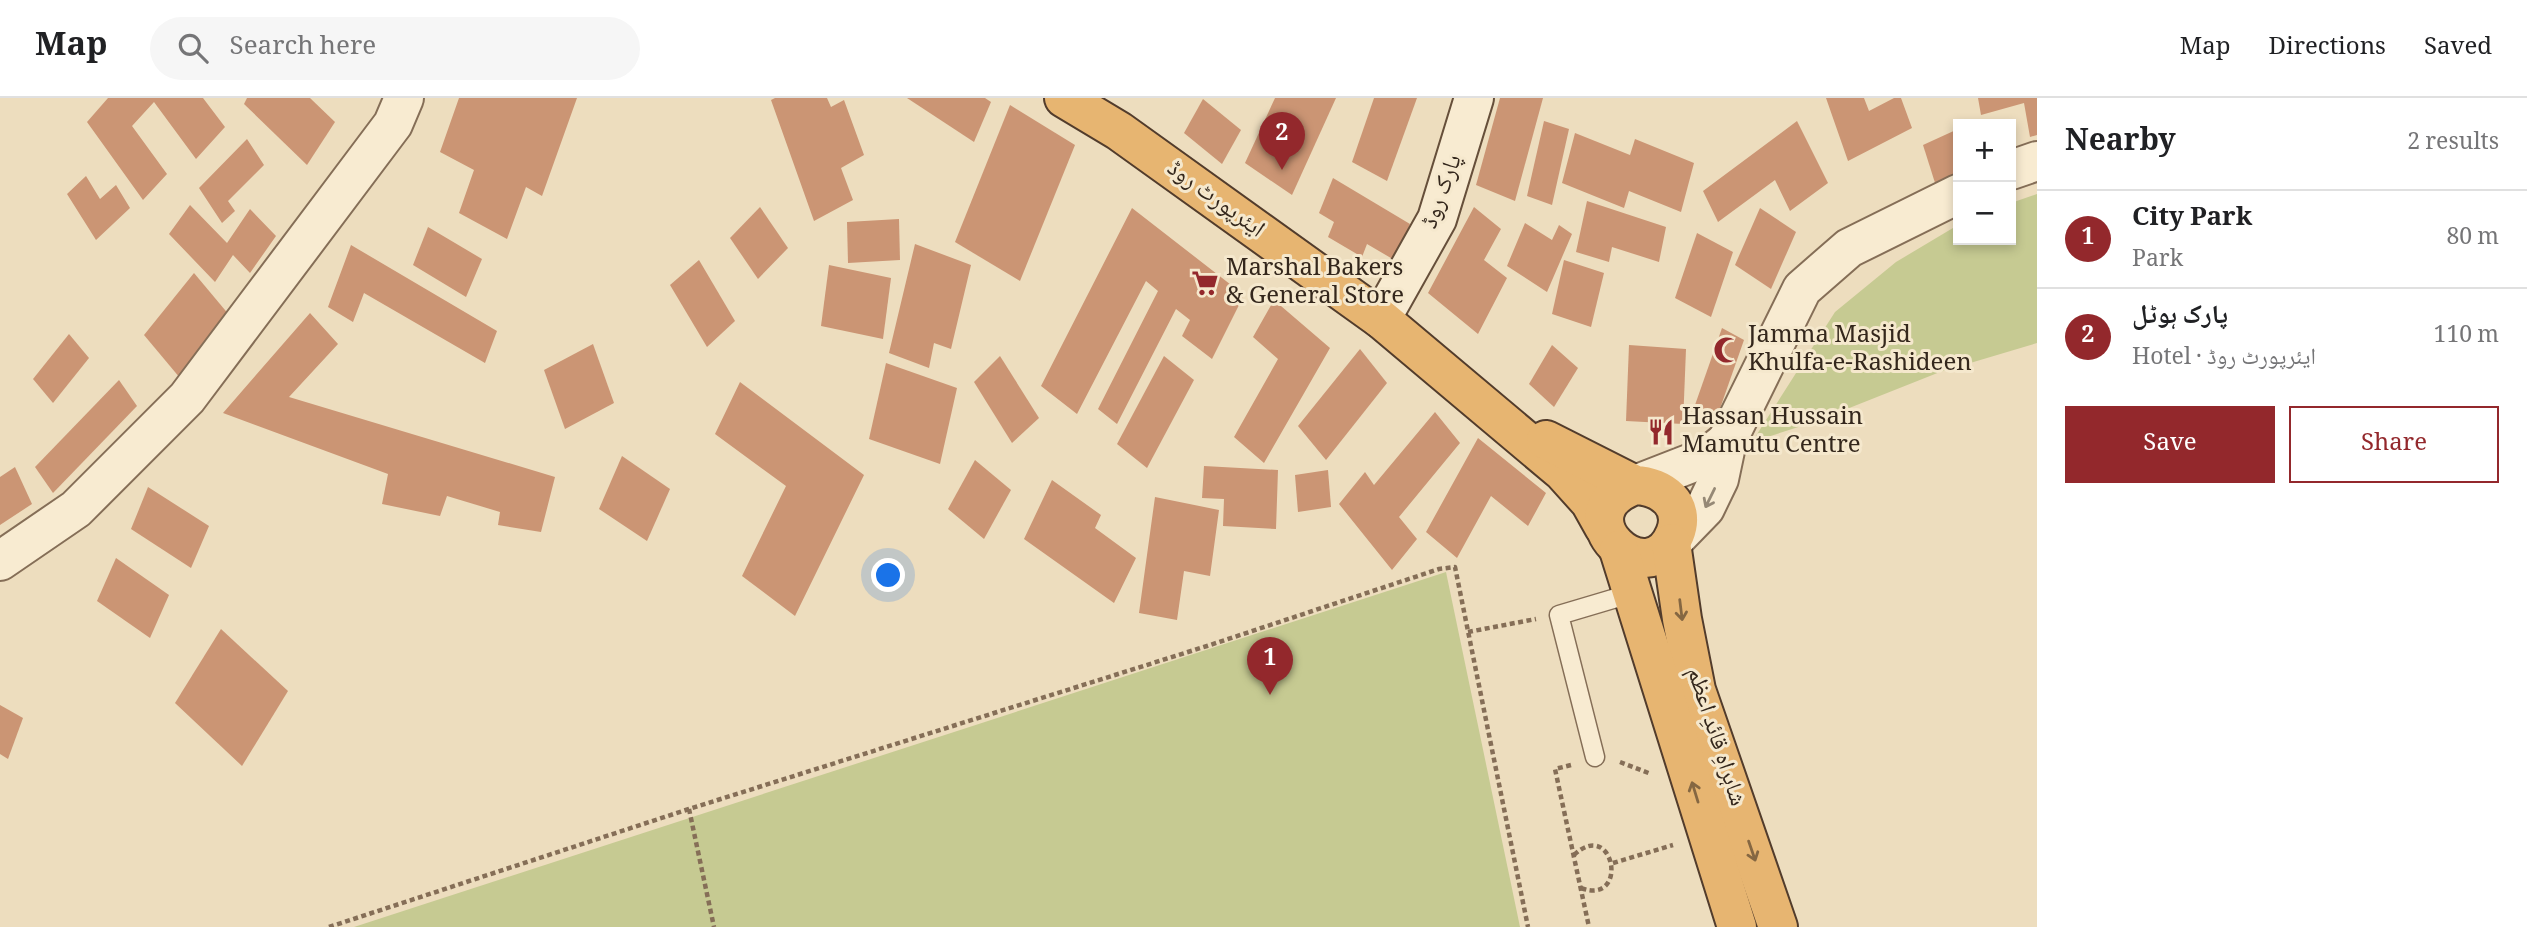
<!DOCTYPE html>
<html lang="en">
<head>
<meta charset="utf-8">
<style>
  :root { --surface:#fff; --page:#f6f6f6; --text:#202124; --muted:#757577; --line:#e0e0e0; --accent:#93282c }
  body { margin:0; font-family:Georgia,"Noto Naskh Arabic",serif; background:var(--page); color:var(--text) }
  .controls { position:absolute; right:21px; top:21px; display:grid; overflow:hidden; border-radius:0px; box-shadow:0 4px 10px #0003 }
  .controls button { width:63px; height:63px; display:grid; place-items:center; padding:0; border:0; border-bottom:2px solid var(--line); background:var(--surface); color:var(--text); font:35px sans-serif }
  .you { position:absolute; left:889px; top:478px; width:24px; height:24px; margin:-18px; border:5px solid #fff; border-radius:50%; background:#1a73e8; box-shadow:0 0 0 10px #1a73e833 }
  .badge { display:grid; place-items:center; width:46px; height:46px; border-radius:50%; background:var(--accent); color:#fff; font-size:23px; font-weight:700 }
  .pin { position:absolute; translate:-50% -58px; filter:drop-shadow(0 2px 4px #0008) }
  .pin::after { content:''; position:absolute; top:37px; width:24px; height:21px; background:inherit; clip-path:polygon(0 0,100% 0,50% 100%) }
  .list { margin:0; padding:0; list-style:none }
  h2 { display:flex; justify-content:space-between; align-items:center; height:91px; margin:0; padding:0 28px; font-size:30px }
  h2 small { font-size:23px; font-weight:400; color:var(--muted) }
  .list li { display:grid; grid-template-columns:46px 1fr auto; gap:21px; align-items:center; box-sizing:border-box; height:98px; padding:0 28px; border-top:2px solid var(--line) }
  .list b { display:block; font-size:26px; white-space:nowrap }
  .list p { margin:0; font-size:23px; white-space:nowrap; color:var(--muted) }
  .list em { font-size:23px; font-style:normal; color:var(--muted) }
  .actions { display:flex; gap:14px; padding:21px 28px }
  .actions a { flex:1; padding:16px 0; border:2px solid var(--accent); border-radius:0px; text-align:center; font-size:24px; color:var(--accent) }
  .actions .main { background:var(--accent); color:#fff }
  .icon { flex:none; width:38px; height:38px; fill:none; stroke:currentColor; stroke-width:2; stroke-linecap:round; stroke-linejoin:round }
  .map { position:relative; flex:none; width:2037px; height:829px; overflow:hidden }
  header { display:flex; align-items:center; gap:42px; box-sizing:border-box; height:98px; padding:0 35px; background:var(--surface); border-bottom:2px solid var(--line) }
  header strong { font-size:33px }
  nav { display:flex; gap:38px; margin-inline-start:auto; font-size:24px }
  .search { width:490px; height:63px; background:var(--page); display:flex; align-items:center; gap:18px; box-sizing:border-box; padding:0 24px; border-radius:38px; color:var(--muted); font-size:26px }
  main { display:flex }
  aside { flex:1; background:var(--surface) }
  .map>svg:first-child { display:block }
  .green { fill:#c6ca92 }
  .building { fill:#cb9574 }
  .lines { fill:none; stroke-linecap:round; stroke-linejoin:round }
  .service-casing { stroke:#856e57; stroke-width:21 }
  .tertiary-casing { stroke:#856e57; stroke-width:42 }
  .secondary-casing { stroke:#664f3a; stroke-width:42 }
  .trunk-casing { stroke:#523c2c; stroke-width:42 }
  .path { stroke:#856e57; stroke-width:4.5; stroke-dasharray:5 3.5; stroke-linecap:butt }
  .service { stroke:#f8ebd1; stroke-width:18 }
  .tertiary { stroke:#f8ebd1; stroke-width:38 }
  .secondary { stroke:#f8ebd1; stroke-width:38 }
  .trunk { stroke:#e7b571; stroke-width:38 }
  .oneway { stroke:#968976 }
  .oneway2 { stroke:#856742 }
  .labels { text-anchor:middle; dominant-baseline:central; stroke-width:6; stroke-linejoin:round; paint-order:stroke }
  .street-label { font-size:24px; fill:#34271c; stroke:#f5e8cd }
  .poi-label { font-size:24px; fill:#34271c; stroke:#f5e8cd; text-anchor:start }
</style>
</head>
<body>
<header>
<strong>Map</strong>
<div class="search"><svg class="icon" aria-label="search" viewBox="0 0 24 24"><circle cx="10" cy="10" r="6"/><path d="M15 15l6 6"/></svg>Search here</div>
<nav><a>Map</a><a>Directions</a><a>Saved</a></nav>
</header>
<main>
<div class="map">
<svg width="2037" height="829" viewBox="0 0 2037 829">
  <rect width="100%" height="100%" fill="#edddbe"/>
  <g class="green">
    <polygon points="2037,96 2037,245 1940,274 1814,324 1752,344 1835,214 1896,164 1958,127 1958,142 2011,142 2011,105"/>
    <polygon points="1446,474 1520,829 354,829"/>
  </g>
  <g class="building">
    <polygon points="108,0 203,0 225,29 196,61 154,4 132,28 167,76 143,102 87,24"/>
    <polygon points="247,0 310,0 335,24 307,67 244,6"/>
    <polygon points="459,0 577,0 542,98 526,89 507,141 459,115 474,72 440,54"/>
    <polygon points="775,0 827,0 831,9 844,2 864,57 841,70 853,102 814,123 771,2"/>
    <polygon points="907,0 985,0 991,4 974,44"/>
    <polygon points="1275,0 1336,0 1292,97 1245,65"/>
    <polygon points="1374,0 1417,0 1387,83 1352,64"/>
    <polygon points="1500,0 1543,0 1515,103 1476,87"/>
    <polygon points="1826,0 1864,0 1869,13 1894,0 1901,0 1912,30 1848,63"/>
    <polygon points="1978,0 2037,0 2037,37 2030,39 2024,5 1981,17"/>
    <polygon points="1203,1 1241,32 1222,66 1184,35"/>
    <polygon points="1010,7 1075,47 1020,183 955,144"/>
    <polygon points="1544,23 1569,31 1552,107 1527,98"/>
    <polygon points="1797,23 1828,85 1790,113 1775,82 1718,124 1703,93"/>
    <polygon points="1958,31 1958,77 1936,88 1923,47"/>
    <polygon points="1575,35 1630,57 1635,41 1694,65 1681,114 1629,93 1624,110 1562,85"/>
    <polygon points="247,41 264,67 228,103 235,113 222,125 199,90"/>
    <polygon points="86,78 100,101 116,87 130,110 96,142 67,96"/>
    <polygon points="1333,80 1410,126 1396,163 1367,146 1362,159 1328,139 1334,124 1319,115"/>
    <polygon points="1587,103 1666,129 1659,164 1612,149 1609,164 1576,154"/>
    <polygon points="190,107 227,145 250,111 276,138 250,175 233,157 215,184 169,136"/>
    <polygon points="760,109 788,150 758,181 730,140"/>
    <polygon points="1474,109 1501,131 1484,162 1507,180 1478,236 1428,195"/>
    <polygon points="1132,110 1244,197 1212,261 1182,238 1190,222 1176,211 1117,326 1098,311 1158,193 1146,183 1077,316 1041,288"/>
    <polygon points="1760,110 1796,134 1771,191 1735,167"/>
    <polygon points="899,121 900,162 848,165 847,124"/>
    <polygon points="1525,125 1552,142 1559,127 1572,136 1547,194 1507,168"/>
    <polygon points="428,129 482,161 466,199 413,167"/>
    <polygon points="1697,135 1733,154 1711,219 1675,200"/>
    <polygon points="915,146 971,167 951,251 934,245 929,270 889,255"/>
    <polygon points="351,147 497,233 485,265 364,195 353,224 328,209"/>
    <polygon points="699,162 735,223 707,249 670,187"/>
    <polygon points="1564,162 1604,175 1591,229 1552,216"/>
    <polygon points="829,167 891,180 883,241 821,228"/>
    <polygon points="194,175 230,218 180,280 144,237"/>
    <polygon points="1274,202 1330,250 1264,365 1234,339 1278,261 1253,239"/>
    <polygon points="310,215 338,246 289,299 555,379 541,434 498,427 500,414 447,398 440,418 382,406 388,376 223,315"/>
    <polygon points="1722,230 1744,242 1717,319 1695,307"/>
    <polygon points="69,236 89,260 53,305 33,281"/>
    <polygon points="593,246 614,305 565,331 544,272"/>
    <polygon points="1552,247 1578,270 1554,309 1529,286"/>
    <polygon points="1629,247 1686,251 1683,326 1626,323"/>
    <polygon points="1360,251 1387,285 1326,362 1298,328"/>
    <polygon points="1000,258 1039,320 1012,345 974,284"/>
    <polygon points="1164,258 1194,282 1147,370 1117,346"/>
    <polygon points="886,265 957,290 940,366 869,341"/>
    <polygon points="119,282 137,308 53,395 35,369"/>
    <polygon points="740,284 864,377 795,518 742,478 786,388 715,336"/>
    <polygon points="1435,314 1460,345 1399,419 1417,441 1392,472 1339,406 1365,374 1374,387"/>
    <polygon points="1478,340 1546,395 1528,428 1491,398 1457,460 1426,434"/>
    <polygon points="622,358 670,391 647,443 599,411"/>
    <polygon points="975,362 1011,392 984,441 948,411"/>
    <polygon points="1204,368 1278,372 1276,431 1223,428 1224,401 1202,400"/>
    <polygon points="15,369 32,406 0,427 0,379"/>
    <polygon points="1328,372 1331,409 1298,414 1295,377"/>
    <polygon points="1052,382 1101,417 1095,430 1136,460 1114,505 1024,441"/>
    <polygon points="148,389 209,428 191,470 131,431"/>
    <polygon points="1155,399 1219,412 1210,478 1184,473 1177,522 1139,515"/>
    <polygon points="116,460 169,497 150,540 97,503"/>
    <polygon points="221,531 288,593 242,668 175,605"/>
    <polygon points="0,607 23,620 8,661 0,656"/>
  </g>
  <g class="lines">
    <g class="service-casing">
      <polyline id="service" points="1595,659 1559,517 1633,495"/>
    </g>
    <g class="tertiary-casing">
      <g id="tertiary">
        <polyline points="2011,72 2037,63"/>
        <polyline points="1635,387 1707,359 1727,343"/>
        <polyline points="1671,445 1705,410 1719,381 1727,343 1802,191 1849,150 1958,96"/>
        <polyline points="0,463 76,411 187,300 393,26 404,0"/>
      </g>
    </g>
    <g class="secondary-casing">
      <polyline id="secondary" points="1381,221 1437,121 1474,0"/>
    </g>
    <g class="trunk-casing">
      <g id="trunk">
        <polyline points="1064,0 1119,33 1381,221 1563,374 1590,404 1604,429"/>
        <path d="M 1546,342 L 1635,387 C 1662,388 1687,407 1675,436 C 1648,501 1557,416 1635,387"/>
        <polyline points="1671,445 1682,521 1696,592 1778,829"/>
        <polyline points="1619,452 1737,829"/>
      </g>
    </g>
    <g class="path">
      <polyline points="1468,534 1536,521"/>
      <polyline points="1620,664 1651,676"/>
      <polyline points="1571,667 1555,671 1589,829"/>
      <polyline points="689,711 714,829"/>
      <path d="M 1574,757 C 1614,719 1630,808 1581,790"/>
      <polyline points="1613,765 1673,747"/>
      <polyline points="329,829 689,711 1207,548 1439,471 1455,469 1528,829"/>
    </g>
    <use href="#service" class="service"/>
    <use href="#tertiary" class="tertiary"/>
    <use href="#secondary" class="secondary"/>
    <use href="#trunk" class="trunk"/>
  </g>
  <defs><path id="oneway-shaft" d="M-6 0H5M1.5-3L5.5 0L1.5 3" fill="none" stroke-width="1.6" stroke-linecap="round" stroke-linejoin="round" transform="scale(1.75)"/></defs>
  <use class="oneway" href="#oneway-shaft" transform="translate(1710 400) rotate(116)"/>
  <g class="oneway2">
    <use href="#oneway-shaft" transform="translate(1681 512) rotate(83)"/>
    <use href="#oneway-shaft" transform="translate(1695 694) rotate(-107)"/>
    <use href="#oneway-shaft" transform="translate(1752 753) rotate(71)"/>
  </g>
  <defs>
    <g id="supermarket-bare" transform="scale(2.1)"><path d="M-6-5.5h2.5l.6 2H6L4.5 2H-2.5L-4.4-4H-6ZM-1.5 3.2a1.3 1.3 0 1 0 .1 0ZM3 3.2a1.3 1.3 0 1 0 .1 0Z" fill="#93282c" stroke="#f5e8cd" stroke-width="2.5" paint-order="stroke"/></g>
    <g id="mosque-bare" transform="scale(2.1)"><path d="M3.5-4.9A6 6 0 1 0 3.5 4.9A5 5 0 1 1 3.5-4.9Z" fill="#93282c" stroke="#f5e8cd" stroke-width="2.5" paint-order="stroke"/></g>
    <g id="restaurant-bare" transform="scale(2.1)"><path d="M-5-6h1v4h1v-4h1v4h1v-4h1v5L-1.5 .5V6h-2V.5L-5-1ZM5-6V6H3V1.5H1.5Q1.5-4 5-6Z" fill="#93282c" stroke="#f5e8cd" stroke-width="2.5" paint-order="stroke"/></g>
  </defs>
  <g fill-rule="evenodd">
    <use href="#supermarket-bare" x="1205" y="185"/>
    <use href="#mosque-bare" x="1727" y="252"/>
    <use href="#restaurant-bare" x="1661" y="334"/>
  </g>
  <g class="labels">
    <g class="street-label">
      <text transform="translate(1443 94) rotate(-70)">پارک روڈ</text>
      <text transform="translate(1215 102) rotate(36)">ایئرپورٹ روڈ</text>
      <text transform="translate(1715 639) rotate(72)">شاہراہِ قائدِ اعظم</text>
    </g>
    <g class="poi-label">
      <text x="1226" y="171">Marshal Bakers<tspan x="1226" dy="28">&amp; General Store</tspan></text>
      <text x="1748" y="238">Jamma Masjid<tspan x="1748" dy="28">Khulfa-e-Rashideen</tspan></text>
      <text x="1682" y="320">Hassan Hussain<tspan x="1682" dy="28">Mamutu Centre</tspan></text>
    </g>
  </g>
</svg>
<div class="controls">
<button>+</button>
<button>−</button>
</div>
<div class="you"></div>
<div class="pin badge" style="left:1270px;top:597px">1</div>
<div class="pin badge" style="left:1282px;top:72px">2</div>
</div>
<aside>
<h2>Nearby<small>2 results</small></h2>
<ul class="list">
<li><span class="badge">1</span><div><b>City Park</b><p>Park</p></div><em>80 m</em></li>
<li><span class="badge">2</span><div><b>پارک ہوٹل</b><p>Hotel · ایئرپورٹ روڈ</p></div><em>110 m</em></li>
</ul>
<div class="actions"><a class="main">Save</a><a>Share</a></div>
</aside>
</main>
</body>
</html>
